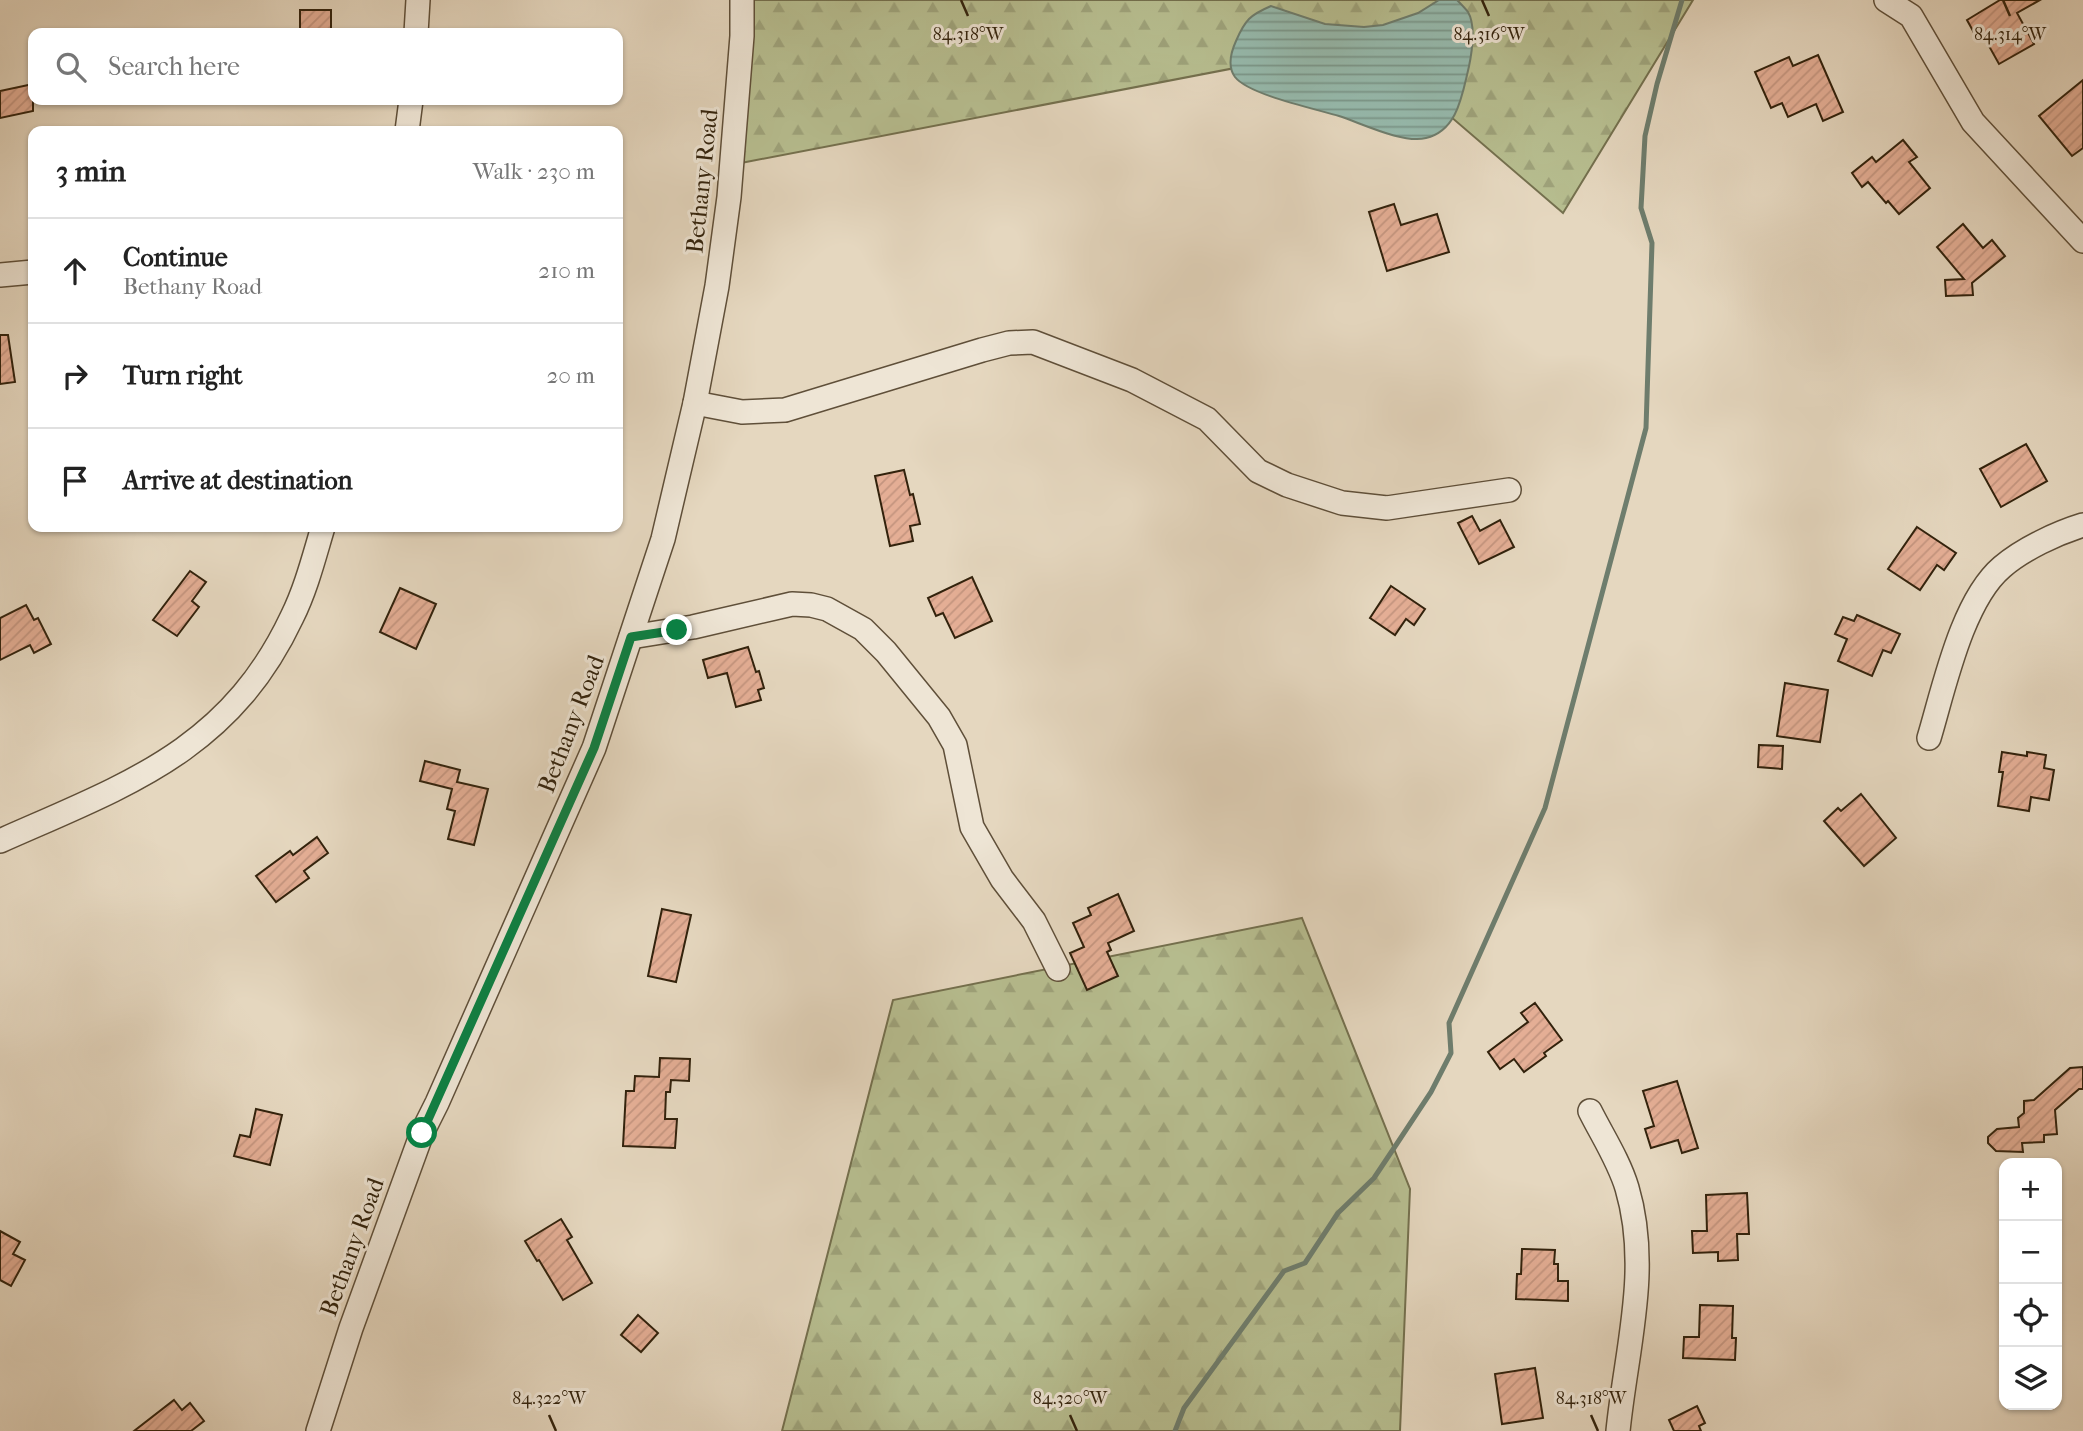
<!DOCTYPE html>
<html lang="en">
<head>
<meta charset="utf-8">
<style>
  :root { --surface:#fff; --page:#f2f2f2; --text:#222; --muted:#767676; --line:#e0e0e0 }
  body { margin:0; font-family:"IM FELL French Canon",serif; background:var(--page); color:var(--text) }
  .controls { position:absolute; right:21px; bottom:21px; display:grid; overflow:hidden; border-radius:14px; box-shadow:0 2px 5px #0004 }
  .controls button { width:63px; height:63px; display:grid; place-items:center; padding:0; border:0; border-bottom:2px solid var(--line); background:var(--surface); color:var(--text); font:35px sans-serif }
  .stop { position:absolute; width:21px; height:21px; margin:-16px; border:5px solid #0b8043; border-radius:50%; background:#fff }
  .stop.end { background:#0b8043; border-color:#fff; box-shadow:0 2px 7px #0008 }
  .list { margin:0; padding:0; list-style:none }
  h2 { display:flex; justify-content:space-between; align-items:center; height:91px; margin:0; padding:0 28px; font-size:30px }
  h2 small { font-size:23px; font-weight:400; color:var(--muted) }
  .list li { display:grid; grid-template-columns:46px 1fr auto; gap:21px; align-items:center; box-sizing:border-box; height:105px; padding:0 28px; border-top:2px solid var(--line) }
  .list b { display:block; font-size:26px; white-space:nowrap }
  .list p { margin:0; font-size:23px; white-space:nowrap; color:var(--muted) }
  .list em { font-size:23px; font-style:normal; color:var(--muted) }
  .icon { flex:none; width:38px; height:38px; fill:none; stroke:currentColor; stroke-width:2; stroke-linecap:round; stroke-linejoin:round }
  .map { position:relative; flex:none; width:2083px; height:1431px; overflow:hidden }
  .search { position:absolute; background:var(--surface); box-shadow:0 2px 5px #0004; left:28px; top:28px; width:595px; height:77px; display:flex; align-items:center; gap:18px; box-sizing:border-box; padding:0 24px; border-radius:14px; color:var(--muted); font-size:26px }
  .panel { position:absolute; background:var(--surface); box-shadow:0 2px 5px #0004; left:28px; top:126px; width:595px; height:406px; border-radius:14px }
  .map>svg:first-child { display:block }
  .forest { fill:url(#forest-firs); stroke:#74704e; stroke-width:2 }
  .water { fill:url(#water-rules); stroke:#6e7d6d; stroke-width:2 }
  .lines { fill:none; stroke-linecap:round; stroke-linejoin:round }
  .stream { stroke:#6e7d6d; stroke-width:5 }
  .building { fill:url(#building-hatch); stroke:#32220c; stroke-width:2 }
  .minor-casing { stroke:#5f4f39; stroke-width:26 }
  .minor { stroke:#eee5d5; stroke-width:23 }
  .route { stroke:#0b8043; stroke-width:9 }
  .ticks { fill:none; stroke:#32220c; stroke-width:2.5 }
  .labels { text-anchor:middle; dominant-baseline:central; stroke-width:6; stroke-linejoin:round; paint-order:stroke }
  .street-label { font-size:24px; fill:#32220c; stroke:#eee5d5 }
  .ticks-label { font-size:18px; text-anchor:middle; fill:#32220c; stroke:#eee5d5; stroke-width:6; stroke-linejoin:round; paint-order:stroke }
</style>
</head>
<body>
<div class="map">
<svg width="2083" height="1431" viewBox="0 0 2083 1431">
  <defs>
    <pattern id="forest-firs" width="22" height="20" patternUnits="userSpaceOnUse" patternTransform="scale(1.75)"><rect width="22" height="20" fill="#b7be90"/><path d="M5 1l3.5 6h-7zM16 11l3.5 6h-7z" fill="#9ea37b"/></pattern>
    <pattern id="water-rules" width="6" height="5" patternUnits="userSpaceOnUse" patternTransform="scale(1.75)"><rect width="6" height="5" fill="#96baad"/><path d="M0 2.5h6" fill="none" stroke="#7b978b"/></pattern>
    <pattern id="building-hatch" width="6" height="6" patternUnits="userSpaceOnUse" patternTransform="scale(1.75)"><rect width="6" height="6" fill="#e4ae95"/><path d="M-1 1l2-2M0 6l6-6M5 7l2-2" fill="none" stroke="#c4957f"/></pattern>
  </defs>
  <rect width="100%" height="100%" fill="#e5d7bf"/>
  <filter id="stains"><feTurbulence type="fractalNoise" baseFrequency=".00286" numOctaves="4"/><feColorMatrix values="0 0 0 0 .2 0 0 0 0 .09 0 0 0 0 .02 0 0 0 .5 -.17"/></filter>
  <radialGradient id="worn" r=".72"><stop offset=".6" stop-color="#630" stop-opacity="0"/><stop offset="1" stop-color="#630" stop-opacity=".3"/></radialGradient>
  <g class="forest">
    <polygon points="748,0 1693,0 1563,213 1365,43 741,163"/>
    <polygon points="1302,918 1410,1189 1400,1431 782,1431 893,1000"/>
  </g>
  <path class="water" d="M 1439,0 L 1457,0 C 1461,4 1465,8 1468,12 C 1477,27 1471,59 1467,75 C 1461,101 1455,131 1426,138 C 1403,144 1361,123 1339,116 C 1316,109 1249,95 1235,77 C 1227,66 1231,52 1236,41 C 1245,20 1250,15 1271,6 L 1325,24 L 1364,27 L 1383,25 L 1418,13 Z"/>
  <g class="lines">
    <polyline class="stream" points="1175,1431 1184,1408 1284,1271 1305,1263 1338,1213 1374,1178 1398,1142 1431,1092 1451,1053 1449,1023 1545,808 1646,428 1652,243 1641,208 1645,136 1657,84 1682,0"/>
  </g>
  <g class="building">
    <polygon points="2000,0 2040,0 2017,13 2034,44 1999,64 1984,37 1978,40 1967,20"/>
    <rect x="300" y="10" width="31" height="23"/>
    <polygon points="1818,55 1843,112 1823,121 1816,104 1788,117 1782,103 1771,108 1755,72 1789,57 1793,66"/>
    <polygon points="2083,80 2083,148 2072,156 2039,116"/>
    <polygon points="33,84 33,111 0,118 0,91"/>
    <polygon points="1903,140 1917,157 1909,162 1930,188 1899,214 1888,201 1886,203 1868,182 1862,187 1852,173 1872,157 1876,162"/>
    <polygon points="1394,204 1401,225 1437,214 1449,252 1387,271 1369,212"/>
    <polygon points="1963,224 1983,248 1992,240 2005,256 1972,283 1973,295 1946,296 1945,280 1964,279 1937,247"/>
    <polygon points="0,335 8,335 15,382 0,384"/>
    <polygon points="2026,444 2047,481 2001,507 1980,469"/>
    <polygon points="904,470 910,495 913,494 920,524 910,526 913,541 890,546 875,476"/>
    <polygon points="1472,516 1480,531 1500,520 1514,547 1479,564 1458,523"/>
    <polygon points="1917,527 1956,553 1944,570 1937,565 1920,590 1888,569"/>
    <polygon points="190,571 206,582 192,601 199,607 177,636 153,620"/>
    <polygon points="972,577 992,621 955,638 943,613 936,616 928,598"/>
    <polygon points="1391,586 1425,609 1414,625 1406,619 1395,635 1370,618"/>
    <polygon points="400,588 436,604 416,649 380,632"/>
    <polygon points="26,605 34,620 38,618 51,644 34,653 30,645 0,660 0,618"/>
    <polygon points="1857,615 1900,634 1891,653 1883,650 1872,676 1838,661 1847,639 1835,634 1843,617 1854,621"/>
    <polygon points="748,647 756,672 759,671 764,688 758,690 761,700 736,707 727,673 708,678 703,660"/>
    <polygon points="1785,683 1828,690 1820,742 1777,736"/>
    <polygon points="1759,745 1783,746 1782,769 1758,767"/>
    <polygon points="2002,752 2027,756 2027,752 2046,755 2044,768 2054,770 2049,800 2031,797 2029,811 1998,806 2003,772 1999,772"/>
    <polygon points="425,761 460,770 457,782 488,789 474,845 448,839 455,811 447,809 452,789 420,781"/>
    <polygon points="1861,794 1896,838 1864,866 1824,821 1838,808 1841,811"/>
    <polygon points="317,837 328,853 304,871 309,878 276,902 256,876 290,851 293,855"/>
    <polygon points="1118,894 1134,931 1108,943 1111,950 1107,952 1118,976 1087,990 1070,953 1084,947 1073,923 1091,915 1088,908"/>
    <polygon points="662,909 691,915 676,982 648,976"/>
    <polygon points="1535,1003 1562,1040 1544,1053 1546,1056 1524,1072 1514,1059 1500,1069 1488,1052 1528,1022 1521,1013"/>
    <polygon points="660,1058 690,1059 689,1081 671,1080 670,1092 666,1092 665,1119 677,1119 675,1148 623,1146 626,1091 634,1091 635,1076 659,1077"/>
    <polygon points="2083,1067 2083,1089 2079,1089 2055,1110 2057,1134 2044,1135 2044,1142 2022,1143 2023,1152 1996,1151 1988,1143 1988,1137 1997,1129 2019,1127 2018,1118 2024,1113 2024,1101 2034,1100 2070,1068"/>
    <polygon points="1677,1081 1698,1148 1682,1153 1678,1140 1651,1148 1645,1129 1654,1126 1643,1091"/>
    <polygon points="256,1109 282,1115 270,1165 234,1156 240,1135 250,1137"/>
    <polygon points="1747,1193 1749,1234 1737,1234 1738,1260 1718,1261 1718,1252 1693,1253 1692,1231 1707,1231 1706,1195"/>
    <polygon points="561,1219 572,1237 567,1240 592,1283 563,1300 539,1260 537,1261 525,1241"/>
    <polygon points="0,1231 20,1242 13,1254 25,1260 11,1286 0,1280"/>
    <polygon points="1522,1249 1555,1250 1554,1264 1558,1264 1558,1281 1568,1281 1568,1301 1516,1299 1517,1274 1521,1274"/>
    <polygon points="1700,1305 1733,1306 1732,1338 1736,1338 1735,1360 1683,1358 1684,1337 1699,1337"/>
    <polygon points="638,1315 658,1333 641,1352 621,1335"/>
    <polygon points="1535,1368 1543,1418 1502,1424 1495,1374"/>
    <polygon points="174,1400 182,1410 190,1403 204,1421 191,1431 134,1431"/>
    <polygon points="1697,1406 1705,1423 1699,1426 1701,1431 1674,1431 1669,1420"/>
  </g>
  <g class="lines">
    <g class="minor-casing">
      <g id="minor">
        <polyline points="1886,0 1911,16 1973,122 2083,241"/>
        <polyline points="416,33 418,0"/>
        <polyline points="407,131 411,100"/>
        <polyline points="0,275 33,272"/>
        <polyline points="695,403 742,412 785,410 982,350 1009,343 1033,342 1132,380 1207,419 1258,471 1287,485 1342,503 1387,508 1509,490"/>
        <polyline points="631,637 693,627 792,604 811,605 827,609 863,629 886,652 939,717 955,745 972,827 1002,879 1034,921 1058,969"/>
        <path d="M 1929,738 C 1944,688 1962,601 2002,567 C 2023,549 2057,533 2083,525"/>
        <path d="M 0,841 C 126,785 229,751 292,617 C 306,589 314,557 323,527"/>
        <path d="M 1590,1111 C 1602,1135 1619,1161 1627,1188 C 1651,1269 1626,1350 1618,1431"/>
        <polyline points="318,1431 351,1328 422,1133 437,1103 594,748 663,539 695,403 717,286 729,197 742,36 742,0"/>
      </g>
    </g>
    <use href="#minor" class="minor"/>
  </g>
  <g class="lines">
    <polyline class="route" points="422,1133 594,748 631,637 677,630"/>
  </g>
  <path class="ticks" d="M 961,0 L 968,16M 1482,0 L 1489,16M 2003,0 L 2010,16M 549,1415 L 556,1431M 1070,1415 L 1077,1431M 1591,1415 L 1598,1431"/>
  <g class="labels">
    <g class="street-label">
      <text transform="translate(702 181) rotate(-84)">Bethany Road</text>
      <text transform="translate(571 724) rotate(-69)">Bethany Road</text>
      <text transform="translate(352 1247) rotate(-70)">Bethany Road</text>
    </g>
  </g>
  <g class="ticks-label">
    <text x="2010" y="40">84.314°W</text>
    <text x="968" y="40">84.318°W</text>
    <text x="1489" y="40">84.316°W</text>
    <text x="549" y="1404">84.322°W</text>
    <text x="1070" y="1404">84.320°W</text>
    <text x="1591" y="1404">84.318°W</text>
  </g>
  <rect width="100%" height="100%" filter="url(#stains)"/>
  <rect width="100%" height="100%" fill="url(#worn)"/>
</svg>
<div class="controls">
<button>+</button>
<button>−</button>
<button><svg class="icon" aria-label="locate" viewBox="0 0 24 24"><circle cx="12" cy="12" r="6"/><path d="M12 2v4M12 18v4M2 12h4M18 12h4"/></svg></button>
<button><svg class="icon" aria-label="layers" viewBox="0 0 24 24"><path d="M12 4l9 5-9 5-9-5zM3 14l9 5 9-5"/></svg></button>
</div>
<div class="stop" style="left:422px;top:1133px"></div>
<div class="stop end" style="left:677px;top:630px"></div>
<div class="search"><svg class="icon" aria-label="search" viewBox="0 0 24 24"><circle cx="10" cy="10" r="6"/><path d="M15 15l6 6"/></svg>Search here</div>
<section class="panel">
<h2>3 min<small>Walk · 230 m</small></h2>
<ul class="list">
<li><svg class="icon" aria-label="ahead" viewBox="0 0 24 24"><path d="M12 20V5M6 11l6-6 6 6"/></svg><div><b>Continue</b><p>Bethany Road</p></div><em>210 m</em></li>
<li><svg class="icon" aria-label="right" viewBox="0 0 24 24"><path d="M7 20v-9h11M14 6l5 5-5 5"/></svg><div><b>Turn right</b></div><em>20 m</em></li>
<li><svg class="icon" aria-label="arrive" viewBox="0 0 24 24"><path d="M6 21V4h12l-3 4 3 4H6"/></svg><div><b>Arrive at destination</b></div></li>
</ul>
</section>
</div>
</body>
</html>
